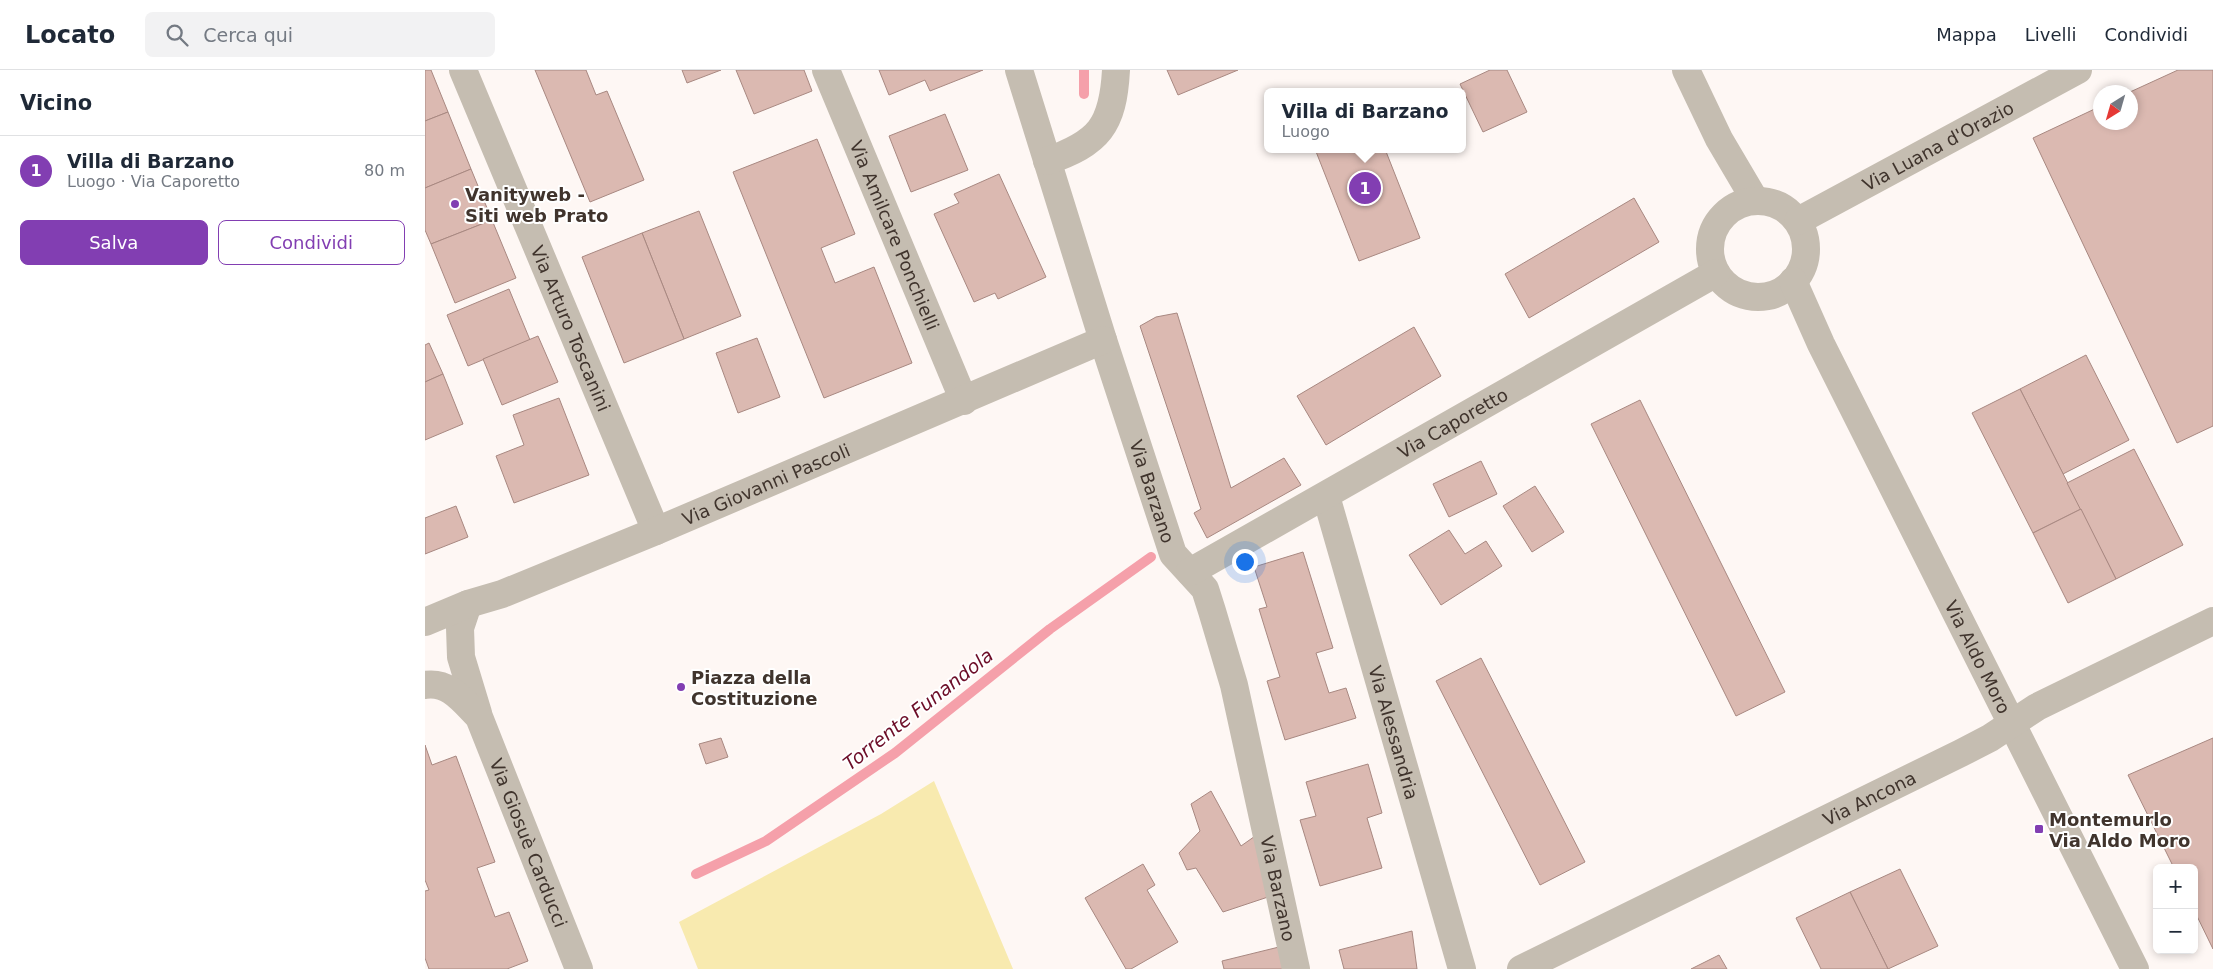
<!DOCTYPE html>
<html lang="it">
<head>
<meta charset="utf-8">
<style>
  :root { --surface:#fff; --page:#f2f2f3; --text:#1f2937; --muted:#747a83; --line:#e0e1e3; --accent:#823eb2 }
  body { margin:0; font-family:"DejaVu Sans",sans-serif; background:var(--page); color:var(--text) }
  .controls { position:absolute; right:15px; bottom:15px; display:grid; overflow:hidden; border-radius:8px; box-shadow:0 2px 8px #0003 }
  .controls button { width:45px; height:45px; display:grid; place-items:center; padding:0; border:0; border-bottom:1px solid var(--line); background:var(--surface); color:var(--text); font:25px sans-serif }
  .compass { position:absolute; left:1668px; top:15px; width:45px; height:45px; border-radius:50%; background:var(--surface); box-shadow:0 2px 8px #0003; rotate:217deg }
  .you { position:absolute; left:819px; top:491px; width:18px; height:18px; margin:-12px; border:4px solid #fff; border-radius:50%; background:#1a73e8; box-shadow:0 0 0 8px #1a73e833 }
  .badge { display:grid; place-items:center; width:32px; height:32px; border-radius:50%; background:var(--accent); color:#fff; font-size:16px; font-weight:700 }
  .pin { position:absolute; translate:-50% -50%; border:2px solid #fff; box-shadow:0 1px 5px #0006 }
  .popup { position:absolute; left:839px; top:18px; width:202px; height:65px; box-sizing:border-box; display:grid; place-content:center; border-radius:8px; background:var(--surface); filter:drop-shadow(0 1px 4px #0005); font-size:16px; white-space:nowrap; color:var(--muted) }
  .popup b { font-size:19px; color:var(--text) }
  .popup::after { content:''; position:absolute; left:50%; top:100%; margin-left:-10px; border:10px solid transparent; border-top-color:var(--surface) }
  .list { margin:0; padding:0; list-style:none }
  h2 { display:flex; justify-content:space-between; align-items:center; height:65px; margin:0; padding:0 20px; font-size:21px }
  h2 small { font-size:16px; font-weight:400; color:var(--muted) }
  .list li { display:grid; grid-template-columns:32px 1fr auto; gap:15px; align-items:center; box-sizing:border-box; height:70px; padding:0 20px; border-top:1px solid var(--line) }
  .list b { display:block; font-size:19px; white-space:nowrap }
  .list p { margin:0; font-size:16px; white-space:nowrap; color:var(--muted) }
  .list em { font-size:16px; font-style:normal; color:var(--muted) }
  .actions { display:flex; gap:10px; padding:15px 20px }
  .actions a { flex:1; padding:11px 0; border:1px solid var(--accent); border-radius:8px; text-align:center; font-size:18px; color:var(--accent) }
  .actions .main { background:var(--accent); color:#fff }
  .icon { flex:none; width:28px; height:28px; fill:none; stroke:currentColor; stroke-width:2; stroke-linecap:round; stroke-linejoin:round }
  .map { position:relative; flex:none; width:1788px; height:899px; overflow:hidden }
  header { display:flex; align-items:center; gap:30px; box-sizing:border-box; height:70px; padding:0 25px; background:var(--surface); border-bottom:1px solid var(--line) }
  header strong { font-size:24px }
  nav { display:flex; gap:28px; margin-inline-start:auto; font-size:18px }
  .search { width:350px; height:45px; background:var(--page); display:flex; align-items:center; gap:12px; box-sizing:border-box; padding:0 18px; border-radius:8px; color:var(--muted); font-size:19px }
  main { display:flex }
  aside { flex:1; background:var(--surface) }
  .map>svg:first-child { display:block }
  .green { fill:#f8eaaf }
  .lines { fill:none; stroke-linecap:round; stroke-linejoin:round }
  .stream { stroke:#f5a0aa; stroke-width:10 }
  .building { fill:#dbb9b1; stroke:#a88881 }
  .minor { stroke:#c5bdb1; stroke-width:28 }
  .poi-dot { fill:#823eb2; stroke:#fff; stroke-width:2 }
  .labels { text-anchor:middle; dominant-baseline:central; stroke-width:4; stroke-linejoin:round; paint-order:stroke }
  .street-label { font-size:18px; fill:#40342d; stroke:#fff }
  .poi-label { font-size:18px; font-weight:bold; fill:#40342d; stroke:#fff; text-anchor:start }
  .water-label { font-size:19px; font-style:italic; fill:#6c0d28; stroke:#fff }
</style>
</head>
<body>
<header>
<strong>Locato</strong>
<div class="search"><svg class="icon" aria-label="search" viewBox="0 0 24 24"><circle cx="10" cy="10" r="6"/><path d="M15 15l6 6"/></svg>Cerca qui</div>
<nav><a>Mappa</a><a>Livelli</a><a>Condividi</a></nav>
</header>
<main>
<aside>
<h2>Vicino<small></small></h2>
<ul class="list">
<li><span class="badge">1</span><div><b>Villa di Barzano</b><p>Luogo · Via Caporetto</p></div><em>80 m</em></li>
</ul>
<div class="actions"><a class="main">Salva</a><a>Condividi</a></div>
</aside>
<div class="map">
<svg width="1788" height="899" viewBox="0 0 1788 899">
  <rect width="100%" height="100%" fill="#fef7f4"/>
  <polygon class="green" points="509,711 588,899 273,899 254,852 456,744"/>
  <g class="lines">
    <g class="stream">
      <polyline points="659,0 659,24"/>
      <polyline points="271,804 341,771 470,683 625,559 726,487"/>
    </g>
  </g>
  <g class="building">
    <polygon points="0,0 6,0 23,42 0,51"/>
    <polygon points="110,0 161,0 171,25 182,21 219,110 165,132"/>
    <polygon points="257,0 296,0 262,13"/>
    <polygon points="311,0 379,0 387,21 329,44"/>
    <polygon points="454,0 558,0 505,21 500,10 464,25"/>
    <polygon points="742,0 813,0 753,25"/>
    <polygon points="1065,0 1082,0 1102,42 1058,62 1035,14"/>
    <polygon points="1753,0 1788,0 1788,356 1752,373 1608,68 1676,36 1676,52 1706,52 1705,22"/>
    <polygon points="23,42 46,99 0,118 0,51"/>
    <polygon points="520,44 543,100 486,122 464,66"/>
    <polygon points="392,69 430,164 396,178 410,213 449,197 487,293 399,328 308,102"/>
    <polygon points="890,79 960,79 995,168 934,191"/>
    <polygon points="46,99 67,150 6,174 0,160 0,118"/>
    <polygon points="574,104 621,207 573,229 570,223 549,232 509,144 534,133 529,124"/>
    <polygon points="1209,128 1234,172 1104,248 1080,204"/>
    <polygon points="274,141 316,246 259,269 217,163"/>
    <polygon points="67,150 91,208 30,233 6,174"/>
    <polygon points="217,163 259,269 199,293 157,187"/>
    <polygon points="84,219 105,270 43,296 22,245"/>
    <polygon points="752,243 806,418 859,388 876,415 782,468 769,443 776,439 715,256 731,247"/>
    <polygon points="989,257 1016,306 901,375 872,326"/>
    <polygon points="113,266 133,312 77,335 58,289"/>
    <polygon points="332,268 355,327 313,343 291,283"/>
    <polygon points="4,273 18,304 0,312 0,275"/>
    <polygon points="1661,285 1704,370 1638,404 1595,319"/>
    <polygon points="18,304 38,354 0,370 0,312"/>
    <polygon points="1595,319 1656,439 1608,463 1547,343"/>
    <polygon points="134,328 164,405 89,433 71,386 99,375 88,345"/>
    <polygon points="1215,330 1360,622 1311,646 1166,354"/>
    <polygon points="1709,379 1758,475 1691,509 1642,413"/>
    <polygon points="1056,391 1072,424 1024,447 1008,414"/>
    <polygon points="1110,416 1139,462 1107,482 1078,436"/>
    <polygon points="31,436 43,467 0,484 0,448"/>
    <polygon points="1656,439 1691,509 1643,533 1608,463"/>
    <polygon points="1024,460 1040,484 1061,471 1077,496 1016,535 984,485"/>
    <polygon points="878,482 908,578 891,583 904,623 921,618 931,648 860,670 842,611 855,607 834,539 842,537 829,497"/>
    <polygon points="1056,588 1160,792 1115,815 1011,611"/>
    <polygon points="296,668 303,687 281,694 274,674"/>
    <polygon points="1788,668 1788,879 1769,840 1769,798 1749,798 1703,705"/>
    <polygon points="0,675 7,695 31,686 70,792 52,798 70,847 84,842 103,891 82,899 4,899 0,888 0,821 4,820 0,810"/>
    <polygon points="943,694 957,743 942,748 957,798 895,816 875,750 891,746 881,712"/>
    <polygon points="786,721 816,776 833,764 846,826 798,842 771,798 762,800 754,783 775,761 766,734"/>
    <polygon points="718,794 730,815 722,820 753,872 706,899 701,899 660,828"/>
    <polygon points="1475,799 1513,876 1463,899 1425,822"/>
    <polygon points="1425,822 1463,899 1396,899 1371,848"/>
    <polygon points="987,861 992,899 919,899 914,880"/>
    <polygon points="854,877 860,899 799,899 797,891"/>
    <polygon points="1294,885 1302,899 1266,899"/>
  </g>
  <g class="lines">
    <g class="minor">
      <path id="s1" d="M 38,0 L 231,461"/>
      <path id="s2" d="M 401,0 L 539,331"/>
      <path id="s3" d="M 594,0 L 678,270 L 748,484 L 780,519 L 787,541 L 809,615 L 871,899"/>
      <polyline points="1261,0 1294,69 1330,130"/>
      <path d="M 622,91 C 674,73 688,56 691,0"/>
      <circle cx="1333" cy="179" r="48"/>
      <path id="s4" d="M 1373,151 L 1653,0"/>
      <path id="s5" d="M 1368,211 L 1396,274 L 1710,899"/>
      <path id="s6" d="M 901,426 L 1037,899"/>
      <path id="s7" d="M 765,502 L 1291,203"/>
      <polyline points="43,534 35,558 36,587 53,643"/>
      <path id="s8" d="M 0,552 L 43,534 L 77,524 L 231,461 L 678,270"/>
      <path id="s9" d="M 0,615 C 24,611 38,631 54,647 L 154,899"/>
      <path id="s10" d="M 1096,899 L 1536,683 L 1565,668 L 1612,637 L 1788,551"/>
    </g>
  </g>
  <g class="poi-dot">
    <circle cx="30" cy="134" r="5"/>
    <circle cx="256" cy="617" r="5"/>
    <rect x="1609" y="754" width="10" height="10" rx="2.5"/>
  </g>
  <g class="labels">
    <g class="street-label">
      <text stroke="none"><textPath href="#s4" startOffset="159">Via Luana d'Orazio</textPath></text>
      <text stroke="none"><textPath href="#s2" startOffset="179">Via Amilcare Ponchielli</textPath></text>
      <text stroke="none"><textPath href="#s1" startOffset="280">Via Arturo Toscanini</textPath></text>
      <text stroke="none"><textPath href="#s7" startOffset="302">Via Caporetto</textPath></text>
      <text stroke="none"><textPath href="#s8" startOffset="368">Via Giovanni Pascoli</textPath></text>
      <text stroke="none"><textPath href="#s3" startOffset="442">Via Barzano</textPath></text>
      <text stroke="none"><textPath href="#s5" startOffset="419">Via Aldo Moro</textPath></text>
      <text stroke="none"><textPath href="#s6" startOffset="246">Via Alessandria</textPath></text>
      <text stroke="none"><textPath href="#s10" startOffset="388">Via Ancona</textPath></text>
      <text stroke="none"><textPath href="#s9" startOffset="201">Via Giosuè Carducci</textPath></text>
      <text stroke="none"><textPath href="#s3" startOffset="864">Via Barzano</textPath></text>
    </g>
    <g class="poi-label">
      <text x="40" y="124">Vanityweb -<tspan x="40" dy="21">Siti web Prato</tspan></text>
      <text x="266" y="607">Piazza della<tspan x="266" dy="21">Costituzione</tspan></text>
      <text x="1624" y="749">Montemurlo<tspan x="1624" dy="21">Via Aldo Moro</tspan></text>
    </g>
    <g class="water-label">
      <text transform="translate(493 639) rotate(-38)">Torrente Funandola</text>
    </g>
  </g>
</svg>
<div class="controls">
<button>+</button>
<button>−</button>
</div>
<svg class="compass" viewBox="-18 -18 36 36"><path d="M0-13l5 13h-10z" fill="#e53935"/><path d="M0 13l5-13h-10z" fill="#747a83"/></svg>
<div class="you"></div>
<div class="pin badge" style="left:940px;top:118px">1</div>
<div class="popup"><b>Villa di Barzano</b>Luogo</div>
</div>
</main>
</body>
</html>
